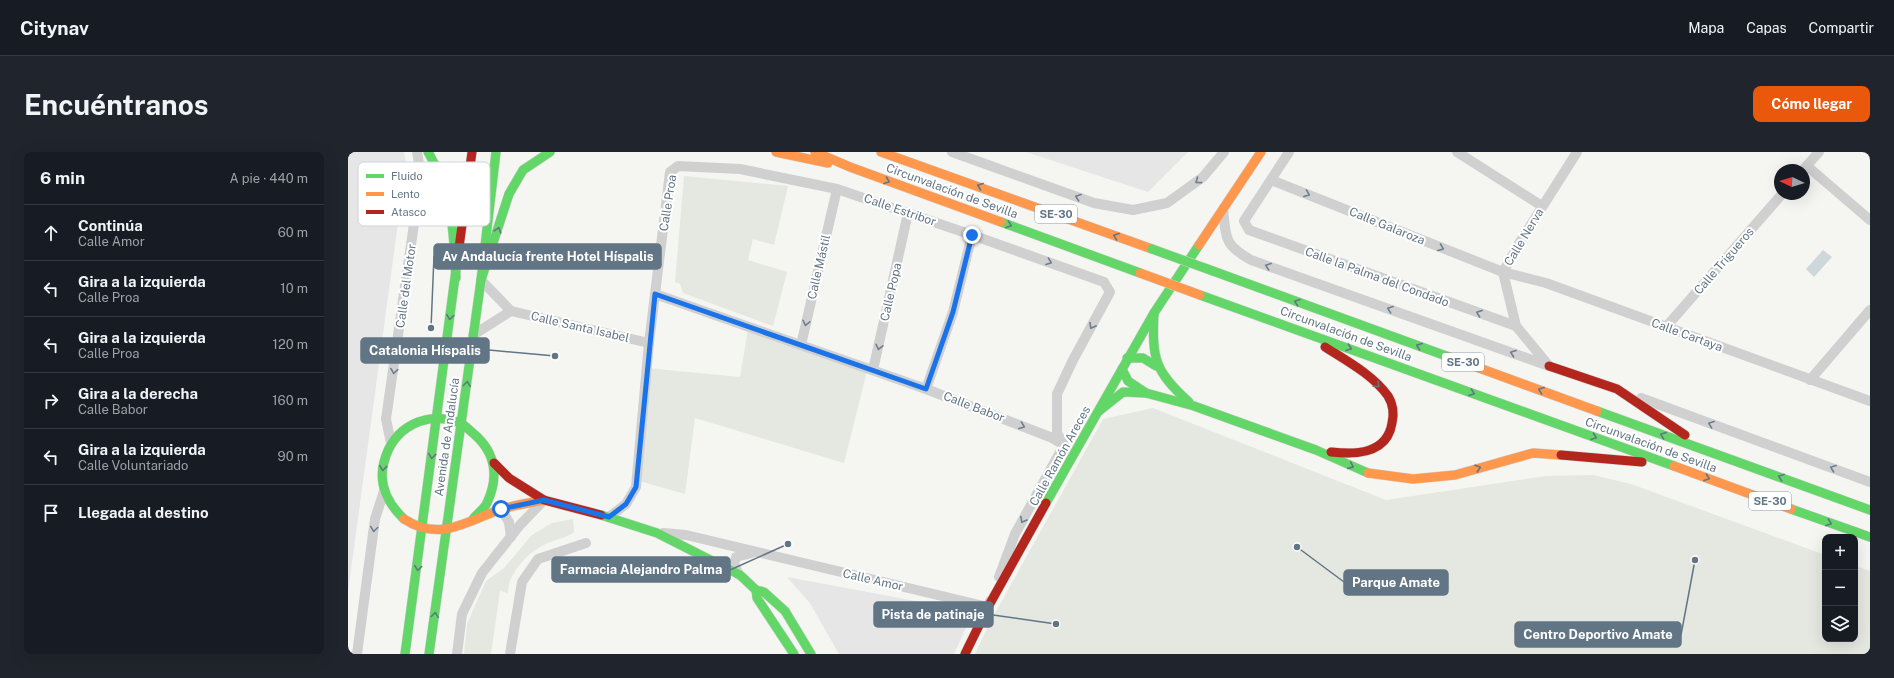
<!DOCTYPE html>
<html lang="es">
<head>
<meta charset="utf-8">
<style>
  :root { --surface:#171b24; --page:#20242c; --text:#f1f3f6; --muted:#9ea1a6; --line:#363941; --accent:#ea580c }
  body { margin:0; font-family:"Public Sans",sans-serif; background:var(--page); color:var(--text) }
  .controls { position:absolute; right:12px; bottom:12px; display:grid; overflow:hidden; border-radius:8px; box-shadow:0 4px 16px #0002 }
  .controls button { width:36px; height:36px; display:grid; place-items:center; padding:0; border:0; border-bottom:1px solid var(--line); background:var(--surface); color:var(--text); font:20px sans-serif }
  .compass { position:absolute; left:1426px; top:12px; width:36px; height:36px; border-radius:50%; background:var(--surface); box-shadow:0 4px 16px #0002; rotate:274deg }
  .stop { position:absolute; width:12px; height:12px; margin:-9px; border:3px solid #1a73e8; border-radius:50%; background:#fff }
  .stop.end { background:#1a73e8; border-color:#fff; box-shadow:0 1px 4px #0008 }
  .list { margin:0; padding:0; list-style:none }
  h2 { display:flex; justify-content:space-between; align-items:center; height:52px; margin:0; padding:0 16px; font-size:17px }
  h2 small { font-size:13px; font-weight:400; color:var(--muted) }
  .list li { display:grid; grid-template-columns:26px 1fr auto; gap:12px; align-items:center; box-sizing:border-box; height:56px; padding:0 16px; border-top:1px solid var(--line) }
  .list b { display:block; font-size:15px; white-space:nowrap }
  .list p { margin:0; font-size:13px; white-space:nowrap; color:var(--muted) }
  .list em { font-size:13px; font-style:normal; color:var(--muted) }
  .icon { flex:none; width:22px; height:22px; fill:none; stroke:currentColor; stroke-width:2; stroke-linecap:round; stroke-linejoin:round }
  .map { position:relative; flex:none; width:1522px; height:502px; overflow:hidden; border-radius:8px }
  header { display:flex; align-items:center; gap:24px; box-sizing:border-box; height:56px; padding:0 20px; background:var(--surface); border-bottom:1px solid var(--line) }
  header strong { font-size:19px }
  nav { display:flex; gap:22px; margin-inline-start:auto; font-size:14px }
  .intro { display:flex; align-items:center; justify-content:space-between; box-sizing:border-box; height:96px; padding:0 24px }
  h1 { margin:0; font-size:28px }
  .button { padding:10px 18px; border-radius:8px; background:var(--accent); color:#fff; font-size:14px; font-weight:700 }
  main { display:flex; gap:24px; padding:0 24px }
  aside { flex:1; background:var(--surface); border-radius:8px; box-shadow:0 4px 16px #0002 }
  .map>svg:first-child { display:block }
  .built { fill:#e5e6e5 }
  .green { fill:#e4e8e0 }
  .water { fill:#ced7da }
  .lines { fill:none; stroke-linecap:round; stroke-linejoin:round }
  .fast-casing { stroke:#d2d3d3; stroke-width:10 }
  .slow-casing { stroke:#d2d3d3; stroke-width:10 }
  .jam-casing { stroke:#d2d3d3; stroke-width:10 }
  .street { stroke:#d0d0d1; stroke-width:10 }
  .fast { stroke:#63d668; stroke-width:9 }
  .slow { stroke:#ff974d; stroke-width:9 }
  .jam { stroke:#b3261e; stroke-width:9 }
  .fast-bridge-casing { stroke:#d1d3d2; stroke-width:10; stroke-linecap:butt }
  .slow-bridge-casing { stroke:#d1d3d2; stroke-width:10; stroke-linecap:butt }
  .fast-bridge { stroke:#63d668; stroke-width:9 }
  .slow-bridge { stroke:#ff974d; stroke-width:9 }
  .oneway { stroke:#627585 }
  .oneway2 { stroke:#6d7e8d }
  .route { stroke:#1a73e8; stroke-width:5 }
  .labels { text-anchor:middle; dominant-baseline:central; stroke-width:4; stroke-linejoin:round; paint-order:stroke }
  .shield { fill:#fff; stroke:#919eaa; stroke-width:1 }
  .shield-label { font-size:11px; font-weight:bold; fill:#627585 }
  .street-label { font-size:12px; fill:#627585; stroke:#fff }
  .key { fill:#fff; stroke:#d0d6da; stroke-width:1 }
  .key-label { font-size:11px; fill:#627585 }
  .leader { fill:none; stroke:#627585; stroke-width:1.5 }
  .callout-dot { fill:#627585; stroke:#fff; stroke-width:1.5 }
  .callout { fill:#627585; stroke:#627585; stroke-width:1.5 }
  .callout-label { font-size:13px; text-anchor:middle; font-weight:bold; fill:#fff }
</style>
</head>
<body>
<header>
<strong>Citynav</strong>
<nav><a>Mapa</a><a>Capas</a><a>Compartir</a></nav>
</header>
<div class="intro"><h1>Encuéntranos</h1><a class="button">Cómo llegar</a></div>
<main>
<aside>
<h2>6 min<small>A pie · 440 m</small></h2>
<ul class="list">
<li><svg class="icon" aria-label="ahead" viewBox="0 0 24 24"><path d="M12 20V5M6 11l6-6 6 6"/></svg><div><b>Continúa</b><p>Calle Amor</p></div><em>60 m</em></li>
<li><svg class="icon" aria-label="left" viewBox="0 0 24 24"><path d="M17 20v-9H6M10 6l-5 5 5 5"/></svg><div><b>Gira a la izquierda</b><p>Calle Proa</p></div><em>10 m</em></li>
<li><svg class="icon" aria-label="left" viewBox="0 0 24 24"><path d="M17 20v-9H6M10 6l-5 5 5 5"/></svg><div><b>Gira a la izquierda</b><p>Calle Proa</p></div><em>120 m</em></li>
<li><svg class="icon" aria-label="right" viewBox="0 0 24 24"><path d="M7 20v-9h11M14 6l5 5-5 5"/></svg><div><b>Gira a la derecha</b><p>Calle Babor</p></div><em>160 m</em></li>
<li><svg class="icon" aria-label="left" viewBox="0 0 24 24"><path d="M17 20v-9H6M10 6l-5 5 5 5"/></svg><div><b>Gira a la izquierda</b><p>Calle Voluntariado</p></div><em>90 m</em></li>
<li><svg class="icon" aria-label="arrive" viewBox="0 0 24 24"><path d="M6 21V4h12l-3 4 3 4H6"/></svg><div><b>Llegada al destino</b></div></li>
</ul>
</aside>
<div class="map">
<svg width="1522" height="502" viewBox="0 0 1522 502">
  <rect width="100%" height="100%" fill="#f5f5f2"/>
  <g class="built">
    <polygon points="0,0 56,0 58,12 0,440"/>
    <polygon points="678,0 840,0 800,40"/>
    <polygon points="439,425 578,451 622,467 606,502 491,502 462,451"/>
  </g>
  <g class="green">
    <polygon points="336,24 440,34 426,93 405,87 400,108 439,120 425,174 335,141 332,132 327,130"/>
    <polygon points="400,177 519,219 496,311 347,266 337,342 288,328 299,216 392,225"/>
    <polygon points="805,256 1038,348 1198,324 1245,323 1283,332 1477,403 1477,487 1507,487 1507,414 1522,419 1522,502 627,502 640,474 755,267"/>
    <path d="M 225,367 L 226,380 C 218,386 209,387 200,391 C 181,399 160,420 160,441 L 152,439 L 143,502 L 116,502 L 119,472 L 138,429 L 156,416 L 184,383 L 204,371 Z"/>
  </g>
  <polygon class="water" points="1475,98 1484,105 1466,125 1458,117"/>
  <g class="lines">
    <g class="fast-casing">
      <g id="fast">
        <path d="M 80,0 C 104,39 106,81 108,126"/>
        <polyline points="653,70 792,121"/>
        <polyline points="865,119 1101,205"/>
        <polyline points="133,128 161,42 175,18 202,0"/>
        <polyline points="852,143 1326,314"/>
        <path d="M 806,161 C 804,206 806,219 841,250"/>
        <polyline points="779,206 795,206 808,214"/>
        <polyline points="774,217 780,229 798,241"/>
        <polyline points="751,259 775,240 798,241 846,254 968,298 1020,321"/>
        <polyline points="1249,259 1522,358"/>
        <polyline points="698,351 806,161 851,93"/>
        <polyline points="1443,357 1522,385"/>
        <polyline points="253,363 309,381 392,423 408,438 416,440 437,459 463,502"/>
        <path d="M 56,367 C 40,352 30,332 36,310 C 45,275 78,258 112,271 C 117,273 122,279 126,282 C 148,301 151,325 139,351 C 136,357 129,362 125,367"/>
        <polyline points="408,438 409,446 446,502"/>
        <polyline points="57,502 109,110"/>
        <polyline points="81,502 133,128 148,0"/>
      </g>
    </g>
    <g class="slow-casing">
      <g id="slow">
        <polyline points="428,0 480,11"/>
        <polyline points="467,0 502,15 653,70"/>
        <polyline points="533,0 804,97"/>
        <polyline points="851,93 913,0"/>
        <polyline points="1101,205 1249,259"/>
        <polyline points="1326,314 1443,357"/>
        <polyline points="1020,321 1065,327 1107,323 1185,301 1213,303"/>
        <path d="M 56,367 C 91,390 117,370 151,358 C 165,353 181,351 196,348"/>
      </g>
    </g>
    <g class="jam-casing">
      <g id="jam">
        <polyline points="109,110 124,0"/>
        <path d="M 977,195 C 999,209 1025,223 1040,244 C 1045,252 1046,262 1044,271 C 1039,302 1008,303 983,300"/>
        <polyline points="1201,214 1269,237 1337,283"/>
        <polyline points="1213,303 1294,310"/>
        <polyline points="146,311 161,326 196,348 253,363"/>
        <polyline points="617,502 640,455 698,351"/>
      </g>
    </g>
    <g class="street">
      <polyline points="604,0 746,51 785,58 819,51 855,25 876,0"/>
      <polyline points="941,0 896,69 901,78 1168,174"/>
      <polyline points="1109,0 1194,54"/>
      <polyline points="1459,14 1522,68"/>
      <polyline points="1455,18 1471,0"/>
      <polyline points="923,28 1155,120 1198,131 1522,249"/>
      <path d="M 875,57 C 878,86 876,93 903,108 L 1201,214"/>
      <polyline points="133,128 163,159 301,191"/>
      <polyline points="307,142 578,237 702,285 716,293"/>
      <polyline points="1318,175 1434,42"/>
      <polyline points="125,183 163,159"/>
      <polyline points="453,193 489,37"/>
      <polyline points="1201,214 1168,174 1155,120 1172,90 1229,0"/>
      <polyline points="525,218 560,61"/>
      <polyline points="1462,228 1522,158"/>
      <polyline points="578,237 605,160 624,83"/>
      <polyline points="1293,246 1522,330"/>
      <polyline points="43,291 38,267 73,23 69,0"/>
      <polyline points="153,357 161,370 163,385"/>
      <polyline points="261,365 278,352 288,335 301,191 322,20 330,14 392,17 489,37 624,83 756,130 762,140 725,208 709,242 709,281 716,293 667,382 651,425"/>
      <polyline points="315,381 338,383 640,455 642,449"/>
      <polyline points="391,423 386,412 388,405 404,401"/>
      <polyline points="9,502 27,367 36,339"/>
      <polyline points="109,502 114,462 134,421 172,373 196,348"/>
      <polyline points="162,502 174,430 190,407 238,391"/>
    </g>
    <use href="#fast" class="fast"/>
    <use href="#slow" class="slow"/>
    <use href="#jam" class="jam"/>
    <g class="fast-bridge-casing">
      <polyline id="fast-bridge" points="804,97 865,119"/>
    </g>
    <g class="slow-bridge-casing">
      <polyline id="slow-bridge" points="792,121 852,143"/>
    </g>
    <use href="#fast-bridge" class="fast-bridge"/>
    <use href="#slow-bridge" class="slow-bridge"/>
  </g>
  <defs><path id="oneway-chevron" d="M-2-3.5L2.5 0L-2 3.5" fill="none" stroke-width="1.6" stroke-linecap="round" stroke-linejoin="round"/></defs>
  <g class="oneway">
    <use href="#oneway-chevron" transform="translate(539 29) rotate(20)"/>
    <use href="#oneway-chevron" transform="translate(632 34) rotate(-160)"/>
    <use href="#oneway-chevron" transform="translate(661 73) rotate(20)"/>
    <use href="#oneway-chevron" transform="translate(150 78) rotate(-72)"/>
    <use href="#oneway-chevron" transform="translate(768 84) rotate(-160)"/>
    <use href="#oneway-chevron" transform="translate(949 150) rotate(-160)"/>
    <use href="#oneway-chevron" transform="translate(102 165) rotate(98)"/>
    <use href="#oneway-chevron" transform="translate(1071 194) rotate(-160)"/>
    <use href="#oneway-chevron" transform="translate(1001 196) rotate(20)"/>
    <use href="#oneway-chevron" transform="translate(119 232) rotate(-83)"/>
    <use href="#oneway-chevron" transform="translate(1029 233) rotate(44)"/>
    <use href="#oneway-chevron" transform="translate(1193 238) rotate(-160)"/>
    <use href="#oneway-chevron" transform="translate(1124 241) rotate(20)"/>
    <use href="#oneway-chevron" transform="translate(1315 283) rotate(-160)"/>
    <use href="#oneway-chevron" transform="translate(1246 285) rotate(20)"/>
    <use href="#oneway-chevron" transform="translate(84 304) rotate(97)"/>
    <use href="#oneway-chevron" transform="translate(1003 314) rotate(24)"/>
    <use href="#oneway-chevron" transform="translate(35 316) rotate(96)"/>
    <use href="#oneway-chevron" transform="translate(1130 316) rotate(-18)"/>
    <use href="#oneway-chevron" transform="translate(1433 325) rotate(-160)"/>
    <use href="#oneway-chevron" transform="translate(1359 326) rotate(20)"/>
    <use href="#oneway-chevron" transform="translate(1481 371) rotate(20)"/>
    <use href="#oneway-chevron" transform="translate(70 416) rotate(98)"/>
    <use href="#oneway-chevron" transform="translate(87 463) rotate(-82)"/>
  </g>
  <g class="oneway2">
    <use href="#oneway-chevron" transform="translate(850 29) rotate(144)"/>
    <use href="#oneway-chevron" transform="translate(959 42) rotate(22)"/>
    <use href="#oneway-chevron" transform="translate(730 45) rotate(-160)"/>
    <use href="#oneway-chevron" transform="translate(1093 96) rotate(22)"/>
    <use href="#oneway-chevron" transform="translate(701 110) rotate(20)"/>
    <use href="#oneway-chevron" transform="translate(920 114) rotate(-160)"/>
    <use href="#oneway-chevron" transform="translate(1042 157) rotate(-160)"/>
    <use href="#oneway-chevron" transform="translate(1131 161) rotate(-160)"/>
    <use href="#oneway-chevron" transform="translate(458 171) rotate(103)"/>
    <use href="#oneway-chevron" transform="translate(744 174) rotate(119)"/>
    <use href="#oneway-chevron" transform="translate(531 195) rotate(103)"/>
    <use href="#oneway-chevron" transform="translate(1165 201) rotate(-160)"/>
    <use href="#oneway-chevron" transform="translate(46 219) rotate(99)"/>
    <use href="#oneway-chevron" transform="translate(1363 272) rotate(-160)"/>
    <use href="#oneway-chevron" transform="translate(674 274) rotate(21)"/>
    <use href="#oneway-chevron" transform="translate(1485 316) rotate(-160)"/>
    <use href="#oneway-chevron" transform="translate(675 368) rotate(119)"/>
    <use href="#oneway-chevron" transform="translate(26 377) rotate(98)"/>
  </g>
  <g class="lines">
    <polyline class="route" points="153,357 196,348 261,365 278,352 288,335 307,142 578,237 605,160 624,83"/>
  </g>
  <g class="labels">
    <g class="shield">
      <rect x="687" y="53" width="42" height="18" rx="3"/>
      <rect x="1094" y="201" width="42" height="18" rx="3"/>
      <rect x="1401" y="340" width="42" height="18" rx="3"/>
    </g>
    <g class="shield-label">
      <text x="708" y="62">SE-30</text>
      <text x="1115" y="210">SE-30</text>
      <text x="1422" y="349">SE-30</text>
    </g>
    <g class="street-label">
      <text transform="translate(604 39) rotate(20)">Circunvalación de Sevilla</text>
      <text transform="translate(320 51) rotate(-81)">Calle Proa</text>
      <text transform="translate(552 58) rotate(19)">Calle Estribor</text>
      <text transform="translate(1039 74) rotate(22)">Calle Galaroza</text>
      <text transform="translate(1176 85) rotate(-59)">Calle Nerva</text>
      <text transform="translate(1376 109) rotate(-49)">Calle Trigueros</text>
      <text transform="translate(471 115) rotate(-77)">Calle Mástil</text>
      <text transform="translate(1029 125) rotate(20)">Calle la Palma del Condado</text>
      <text transform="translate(58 134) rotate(-82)">Calle del Motor</text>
      <text transform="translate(543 140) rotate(-77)">Calle Popa</text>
      <text transform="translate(232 175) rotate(13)">Calle Santa Isabel</text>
      <text transform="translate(998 182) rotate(20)">Circunvalación de Sevilla</text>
      <text transform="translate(1339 183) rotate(20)">Calle Cartaya</text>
      <text transform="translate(626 255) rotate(21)">Calle Babor</text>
      <text transform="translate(99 285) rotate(-82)">Avenida de Andalucía</text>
      <text transform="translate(1303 293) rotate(20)">Circunvalación de Sevilla</text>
      <text transform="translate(712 304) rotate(-61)">Calle Ramón Areces</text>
      <text transform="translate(525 428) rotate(13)">Calle Amor</text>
    </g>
  </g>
  <rect x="10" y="10" width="132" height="64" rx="6" class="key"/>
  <rect x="18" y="22" width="18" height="4" fill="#63d668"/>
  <rect x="18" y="40" width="18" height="4" fill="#ff974d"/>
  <rect x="18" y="58" width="18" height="4" fill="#b3261e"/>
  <g class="key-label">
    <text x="43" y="28">Fluido</text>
    <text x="43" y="46">Lento</text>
    <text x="43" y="64">Atasco</text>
  </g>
  <path class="leader" d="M83 176L86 104M207 204L141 198M440 392L382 418M949 395L996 430M708 472L645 463M1347 408L1333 483"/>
  <g class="callout-dot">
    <circle cx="83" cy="176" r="4"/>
    <circle cx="207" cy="204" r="4"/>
    <circle cx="440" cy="392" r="4"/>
    <circle cx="949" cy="395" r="4"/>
    <circle cx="708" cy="472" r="4"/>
    <circle cx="1347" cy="408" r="4"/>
  </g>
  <g class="callout">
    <rect x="86" y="92" width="227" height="25" rx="4"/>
    <rect x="13" y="186" width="128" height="25" rx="4"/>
    <rect x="204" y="405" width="178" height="25" rx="4"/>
    <rect x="996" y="418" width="104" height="25" rx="4"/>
    <rect x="526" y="450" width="119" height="25" rx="4"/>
    <rect x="1167" y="470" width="166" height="25" rx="4"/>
  </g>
  <g class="callout-label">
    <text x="200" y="109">Av Andalucía frente Hotel Híspalis</text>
    <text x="77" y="203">Catalonia Híspalis</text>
    <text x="293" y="422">Farmacia Alejandro Palma</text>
    <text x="1048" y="435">Parque Amate</text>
    <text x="585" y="467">Pista de patinaje</text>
    <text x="1250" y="487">Centro Deportivo Amate</text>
  </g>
</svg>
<div class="controls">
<button>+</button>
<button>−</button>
<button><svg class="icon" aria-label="layers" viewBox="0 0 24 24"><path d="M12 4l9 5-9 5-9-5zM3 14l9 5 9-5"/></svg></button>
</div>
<svg class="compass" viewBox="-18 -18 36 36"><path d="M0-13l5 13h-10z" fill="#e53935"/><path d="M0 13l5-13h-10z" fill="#9ea1a6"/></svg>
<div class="stop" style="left:153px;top:357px"></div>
<div class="stop end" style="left:624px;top:83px"></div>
</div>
</main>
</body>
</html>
